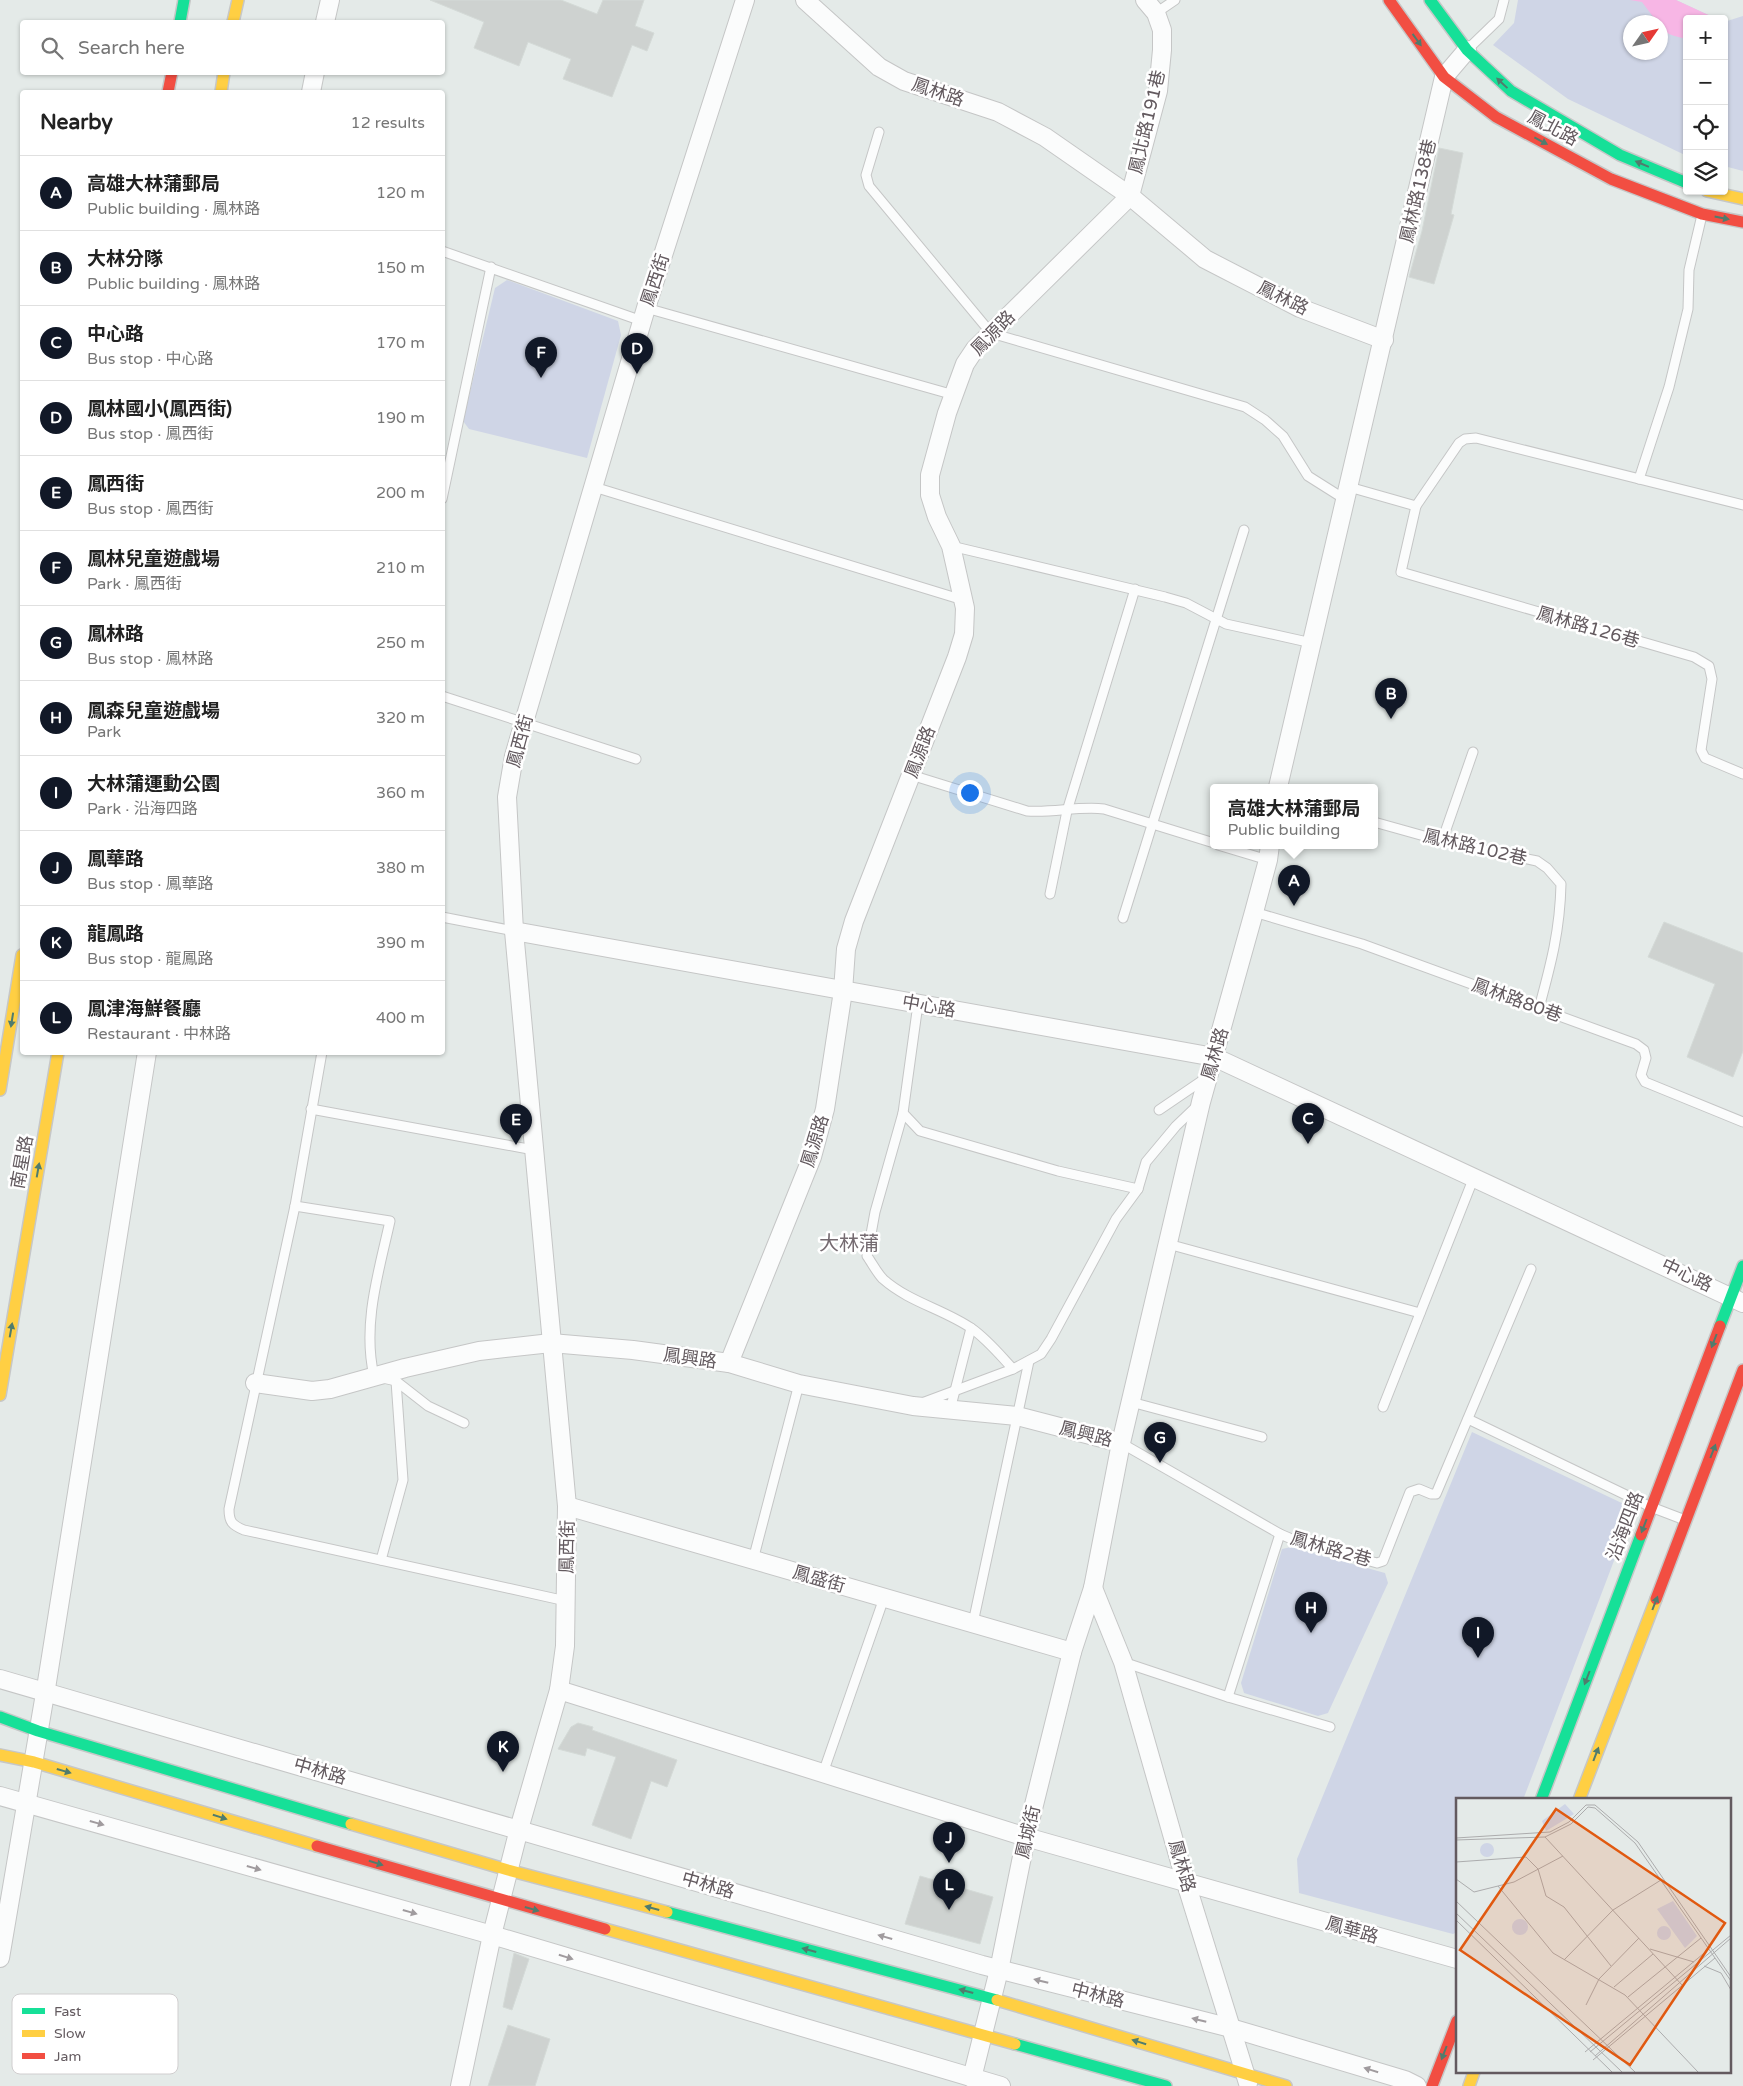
<!DOCTYPE html>
<html lang="en">
<head>
<meta charset="utf-8">
<style>
  :root { --surface:#fff; --page:#f2f2f2; --text:#222; --muted:#767676; --line:#e0e0e0; --accent:#111827 }
  body { margin:0; font-family:"Varela Round","Noto Sans TC",sans-serif; background:var(--page); color:var(--text) }
  .controls { position:absolute; right:15px; top:15px; display:grid; overflow:hidden; border-radius:5px; box-shadow:0 1px 4px #0004 }
  .controls button { width:45px; height:45px; display:grid; place-items:center; padding:0; border:0; border-bottom:1px solid var(--line); background:var(--surface); color:var(--text); font:25px sans-serif }
  .compass { position:absolute; left:1623px; top:15px; width:45px; height:45px; border-radius:50%; background:var(--surface); box-shadow:0 1px 4px #0004; rotate:56deg }
  .you { position:absolute; left:969px; top:792px; width:18px; height:18px; margin:-12px; border:4px solid #fff; border-radius:50%; background:#1a73e8; box-shadow:0 0 0 8px #1a73e833 }
  .badge { display:grid; place-items:center; width:32px; height:32px; border-radius:50%; background:var(--accent); color:#fff; font-size:16px; font-weight:700 }
  .pin { position:absolute; translate:-50% -41px; filter:drop-shadow(0 1px 2px #0008) }
  .pin::after { content:''; position:absolute; top:26px; width:18px; height:15px; background:inherit; clip-path:polygon(0 0,100% 0,50% 100%) }
  .popup { position:absolute; left:1210px; top:784px; width:168px; height:65px; box-sizing:border-box; display:grid; place-content:center; border-radius:5px; background:var(--surface); filter:drop-shadow(0 1px 4px #0005); font-size:16px; white-space:nowrap; color:var(--muted) }
  .popup b { font-size:19px; color:var(--text) }
  .popup::after { content:''; position:absolute; left:50%; top:100%; margin-left:-10px; border:10px solid transparent; border-top-color:var(--surface) }
  .list { margin:0; padding:0; list-style:none }
  h2 { display:flex; justify-content:space-between; align-items:center; height:65px; margin:0; padding:0 20px; font-size:21px }
  h2 small { font-size:16px; font-weight:400; color:var(--muted) }
  .list li { display:grid; grid-template-columns:32px 1fr auto; gap:15px; align-items:center; box-sizing:border-box; height:75px; padding:0 20px; border-top:1px solid var(--line) }
  .list b { display:block; font-size:19px; white-space:nowrap }
  .list p { margin:0; font-size:16px; white-space:nowrap; color:var(--muted) }
  .list em { font-size:16px; font-style:normal; color:var(--muted) }
  .icon { flex:none; width:28px; height:28px; fill:none; stroke:currentColor; stroke-width:2; stroke-linecap:round; stroke-linejoin:round }
  .map { position:relative; flex:none; width:1743px; height:2086px; overflow:hidden }
  .search { position:absolute; background:var(--surface); box-shadow:0 1px 4px #0004; left:20px; top:20px; width:425px; height:55px; display:flex; align-items:center; gap:12px; box-sizing:border-box; padding:0 18px; border-radius:5px; color:var(--muted); font-size:19px }
  .panel { position:absolute; background:var(--surface); box-shadow:0 1px 4px #0004; left:20px; top:90px; width:425px; height:965px; border-radius:5px }
  .map>svg:first-child { display:block }
  .green { fill:#cfd5e6; fill-rule:evenodd }
  .water { fill:#f7b6e5 }
  .building { fill:#ced2d0; stroke:#d4dad7 }
  .lines { fill:none; stroke-linecap:round; stroke-linejoin:round }
  .lane-casing { stroke:#c5c6c6; stroke-width:11 }
  .street-casing { stroke:#c5c6c6; stroke-width:20 }
  .fast-casing { stroke:#c6c7c7; stroke-width:14 }
  .slow-casing { stroke:#c6c7c7; stroke-width:14 }
  .jam-casing { stroke:#c6c7c7; stroke-width:14 }
  .lane { stroke:#fbfcfc; stroke-width:9 }
  .street { stroke:#fbfcfc; stroke-width:18 }
  .fast { stroke:#16e098; stroke-width:11 }
  .slow { stroke:#ffcf43; stroke-width:11 }
  .jam { stroke:#f24e42; stroke-width:11 }
  .oneway { fill:#507c6d }
  .oneway2 { fill:#a09b9e }
  .labels { text-anchor:middle; dominant-baseline:central; stroke-width:5; stroke-linejoin:round; paint-order:stroke }
  .street-label { font-size:18px; fill:#635a5f; stroke:#fff }
  .quarter-label { font-size:20px; fill:#756b71; stroke:#fff }
  .inset-road { fill:none; stroke:#acacad; stroke-width:1 }
  .view { fill:#e15910; fill-opacity:0.15; stroke:#e15910; stroke-width:2.5 }
  .inset-edge { fill:none; stroke:#635a5f; stroke-width:2.5 }
  .key { fill:#fff; stroke:#d0cecf; stroke-width:1 }
  .key-label { font-size:14px; fill:#635a5f }
</style>
</head>
<body>
<div class="map">
<svg width="1743" height="2086" viewBox="0 0 1743 2086">
  <rect width="100%" height="100%" fill="#e4eae8"/>
  <g class="green">
    <path d="M 1518,0 L 1676,0 L 1717,19 L 1687,19 L 1687,156 L 1568,99 L 1493,45 L 1514,23 ZM 1630,22 L 1660,22 L 1660,52 L 1630,52 Z"/>
    <polygon points="1743,16 1743,171 1724,166 1724,22"/>
    <polygon points="507,280 618,321 621,335 587,458 469,429 463,421 495,288"/>
    <polygon points="1472,1432 1626,1505 1631,1516 1523,1800 1457,1800 1457,1932 1453,1934 1299,1893 1297,1859"/>
    <polygon points="1291,1547 1385,1573 1388,1583 1328,1713 1318,1716 1244,1693 1241,1683 1282,1549"/>
  </g>
  <path class="water" d="M 1630,0 L 1676,0 L 1717,19 L 1687,19 L 1687,39 C 1676,36 1661,35 1660,22 L 1657,22 L 1642,2 Z"/>
  <g class="building">
    <polygon points="430,0 561,0 597,14 603,0 644,0 635,26 654,33 647,51 632,45 612,97 563,79 571,59 528,42 519,66 474,48 484,22"/>
    <polygon points="1439,148 1463,153 1451,214 1454,215 1434,284 1409,277 1422,231"/>
    <polygon points="1664,922 1743,953 1743,1051 1733,1077 1687,1057 1715,984 1648,957"/>
    <polygon points="578,1723 593,1727 592,1730 677,1760 667,1787 651,1781 631,1839 592,1825 616,1757 587,1748 585,1756 558,1749 571,1727"/>
    <polygon points="920,1876 993,1897 980,1944 905,1924"/>
    <polygon points="514,1953 529,1959 512,2010 503,2007"/>
    <polygon points="508,2025 550,2039 535,2086 488,2086"/>
  </g>
  <g class="lines">
    <g class="lane-casing">
      <g id="lane">
        <polyline points="1156,13 1175,0"/>
        <polyline points="1469,48 1499,19 1504,0"/>
        <polyline points="879,132 866,175 869,186 991,333 1245,407 1265,420 1283,436 1308,476 1346,500"/>
        <polyline points="442,251 642,321"/>
        <polyline points="646,308 954,395"/>
        <polyline points="1639,479 1669,387 1688,309 1689,270 1702,215"/>
        <polyline points="594,487 963,600"/>
        <polyline points="1349,487 1416,506 1459,443 1465,439 1476,438 1743,505"/>
        <polyline points="442,499 491,267"/>
        <polyline points="1416,506 1401,572 1694,657 1709,666 1712,679 1701,750 1705,758 1743,774"/>
        <polyline points="951,546 1165,597 1186,603 1226,624 1312,643"/>
        <polyline points="442,696 636,759"/>
        <path d="M 911,775 L 1027,811 C 1053,813 1079,806 1104,809 L 1214,843"/>
        <path d="M 1374,822 L 1442,841 L 1537,861 L 1547,868 L 1561,884 C 1560,930 1551,964 1539,1008"/>
        <polyline points="1442,841 1473,752"/>
        <polyline points="1218,845 1268,860"/>
        <polyline points="1050,894 1067,811 1135,589"/>
        <polyline points="1254,912 1362,944 1636,1044 1644,1050 1646,1058 1641,1075 1645,1082 1743,1122"/>
        <polyline points="442,917 514,931"/>
        <polyline points="1123,918 1244,530"/>
        <path d="M 918,1004 L 903,1113 L 875,1212 L 867,1256 C 872,1263 877,1273 883,1279 C 909,1302 943,1309 971,1328 C 987,1339 1000,1355 1013,1369"/>
        <path d="M 322,1052 L 295,1206 L 229,1509 C 229,1522 232,1525 244,1530 L 566,1601"/>
        <polyline points="311,1109 534,1150"/>
        <polyline points="1159,1110 1206,1078"/>
        <polyline points="903,1113 920,1131 1058,1171 1138,1189"/>
        <path d="M 295,1206 L 390,1221 C 379,1271 362,1324 374,1376 L 396,1381 L 428,1406 L 464,1423"/>
        <polyline points="1168,1244 1420,1313"/>
        <polyline points="1131,1402 1262,1437"/>
        <polyline points="922,1403 1013,1369 1041,1354 1051,1339 1116,1219 1138,1189 1146,1162 1176,1126 1197,1106"/>
        <polyline points="1383,1407 1474,1177"/>
        <polyline points="950,1410 971,1328"/>
        <polyline points="1468,1419 1651,1507 1685,1520"/>
        <polyline points="1121,1443 1280,1534 1294,1540 1377,1563 1383,1561 1410,1492 1419,1489 1431,1494 1436,1494 1531,1269"/>
        <polyline points="381,1560 403,1480 396,1381"/>
        <polyline points="753,1560 799,1384"/>
        <polyline points="973,1623 1029,1361"/>
        <polyline points="1123,1662 1228,1697 1330,1727"/>
        <polyline points="1228,1697 1280,1534"/>
        <polyline points="823,1773 884,1598"/>
      </g>
    </g>
    <g class="street-casing">
      <g id="street">
        <polyline points="805,0 879,67 904,81 998,112 1045,137 1130,196 1205,259 1300,308 1384,340"/>
        <polyline points="325,22 330,0"/>
        <polyline points="311,92 315,72"/>
        <polyline points="1278,787 1444,77 1467,50"/>
        <polyline points="514,931 1214,1057 1743,1303"/>
        <polyline points="729,1363 812,1157 825,1109 843,991 846,949 854,921 957,657 964,634 965,608 951,546 937,517 930,495 930,475 947,413 965,364 975,349 1130,196 1158,91 1162,50 1162,30 1156,13 1145,0"/>
        <polyline points="255,1383 312,1391 330,1389 405,1368 479,1351 551,1343 633,1350 729,1363 799,1384 913,1406 1017,1416 1121,1443"/>
        <polyline points="567,1506 1072,1652"/>
        <polyline points="1093,1588 1123,1662 1186,1883 1248,2083"/>
        <polyline points="0,1679 982,1965 1231,2028 1405,2080 1417,2086"/>
        <polyline points="559,1690 1026,1837 1457,1959"/>
        <polyline points="0,1796 492,1935 1001,2086"/>
        <polyline points="0,1958 47,1682 147,1052"/>
        <polyline points="972,2078 999,1970 1026,1837 1072,1652 1093,1588 1121,1443 1201,1102 1254,912 1268,860 1270,845"/>
        <polyline points="460,2086 492,1935 519,1829 559,1690 565,1646 567,1506 514,931 507,797 514,756 646,308 745,0"/>
      </g>
    </g>
    <g class="fast-casing">
      <g id="fast">
        <polyline points="1430,0 1467,50 1511,91 1620,155 1687,183"/>
        <polyline points="180,22 184,0"/>
        <polyline points="1720,1326 1743,1266"/>
        <polyline points="0,1717 38,1731 351,1824"/>
        <polyline points="1541,1800 1641,1535"/>
        <polyline points="667,1912 997,2000"/>
        <polyline points="1015,2044 1166,2086"/>
      </g>
    </g>
    <g class="slow-casing">
      <g id="slow">
        <polyline points="233,22 238,0"/>
        <polyline points="221,92 224,72"/>
        <polyline points="1707,191 1743,199"/>
        <polyline points="0,1090 22,955"/>
        <polyline points="0,1395 58,1052"/>
        <polyline points="0,1755 34,1762 317,1846"/>
        <polyline points="1579,1800 1656,1599"/>
        <polyline points="351,1824 508,1870 667,1912"/>
        <polyline points="605,1929 1015,2044"/>
        <polyline points="997,2000 1286,2086"/>
        <polyline points="1469,2086 1474,2072"/>
      </g>
    </g>
    <g class="jam-casing">
      <g id="jam">
        <polyline points="1389,0 1444,77 1496,117 1611,179 1702,214 1743,222"/>
        <polyline points="168,92 172,72"/>
        <polyline points="1641,1535 1720,1326"/>
        <polyline points="1656,1599 1743,1370"/>
        <polyline points="317,1846 605,1929"/>
        <polyline points="1432,2086 1457,2021"/>
      </g>
    </g>
    <use href="#lane" class="lane"/>
    <use href="#street" class="street"/>
    <use href="#fast" class="fast"/>
    <use href="#slow" class="slow"/>
    <use href="#jam" class="jam"/>
  </g>
  <defs><path id="oneway-solid" d="M-6-.8H1V-3.2L6.5 0L1 3.2V.8H-6Z" transform="scale(1.25)"/></defs>
  <g class="oneway">
    <use href="#oneway-solid" transform="translate(1417 40) rotate(54)"/>
    <use href="#oneway-solid" transform="translate(1502 83) rotate(-137)"/>
    <use href="#oneway-solid" transform="translate(1541 141) rotate(28)"/>
    <use href="#oneway-solid" transform="translate(1642 164) rotate(-157)"/>
    <use href="#oneway-solid" transform="translate(1722 218) rotate(11)"/>
    <use href="#oneway-solid" transform="translate(12 1020) rotate(99)"/>
    <use href="#oneway-solid" transform="translate(38 1170) rotate(-80)"/>
    <use href="#oneway-solid" transform="translate(11 1330) rotate(-80)"/>
    <use href="#oneway-solid" transform="translate(1714 1341) rotate(111)"/>
    <use href="#oneway-solid" transform="translate(1713 1451) rotate(-69)"/>
    <use href="#oneway-solid" transform="translate(1644 1526) rotate(111)"/>
    <use href="#oneway-solid" transform="translate(1655 1603) rotate(-69)"/>
    <use href="#oneway-solid" transform="translate(1587 1678) rotate(111)"/>
    <use href="#oneway-solid" transform="translate(1596 1754) rotate(-69)"/>
    <use href="#oneway-solid" transform="translate(64 1771) rotate(16)"/>
    <use href="#oneway-solid" transform="translate(220 1817) rotate(17)"/>
    <use href="#oneway-solid" transform="translate(376 1863) rotate(17)"/>
    <use href="#oneway-solid" transform="translate(652 1908) rotate(-165)"/>
    <use href="#oneway-solid" transform="translate(532 1909) rotate(16)"/>
    <use href="#oneway-solid" transform="translate(809 1950) rotate(-165)"/>
    <use href="#oneway-solid" transform="translate(966 1991) rotate(-165)"/>
    <use href="#oneway-solid" transform="translate(1139 2042) rotate(-163)"/>
    <use href="#oneway-solid" transform="translate(1444 2053) rotate(111)"/>
  </g>
  <g class="oneway2">
    <use href="#oneway-solid" transform="translate(97 1823) rotate(16)"/>
    <use href="#oneway-solid" transform="translate(254 1868) rotate(16)"/>
    <use href="#oneway-solid" transform="translate(410 1912) rotate(16)"/>
    <use href="#oneway-solid" transform="translate(885 1937) rotate(-164)"/>
    <use href="#oneway-solid" transform="translate(566 1957) rotate(17)"/>
    <use href="#oneway-solid" transform="translate(1041 1981) rotate(-166)"/>
    <use href="#oneway-solid" transform="translate(1199 2020) rotate(-166)"/>
    <use href="#oneway-solid" transform="translate(1371 2070) rotate(-163)"/>
  </g>
  <g class="labels">
    <g class="street-label">
      <text transform="translate(938 92) rotate(19)">鳳林路</text>
      <text transform="translate(1147 122) rotate(-77)">鳳北路191巷</text>
      <text transform="translate(1553 128) rotate(28)">鳳北路</text>
      <text transform="translate(1418 191) rotate(-77)">鳳林路138巷</text>
      <text transform="translate(655 280) rotate(-72)">鳳西街</text>
      <text transform="translate(1283 298) rotate(26)">鳳林路</text>
      <text transform="translate(993 333) rotate(-46)">鳳源路</text>
      <text transform="translate(1588 627) rotate(16)">鳳林路126巷</text>
      <text transform="translate(520 741) rotate(-75)">鳳西街</text>
      <text transform="translate(920 752) rotate(-69)">鳳源路</text>
      <text transform="translate(1475 847) rotate(13)">鳳林路102巷</text>
      <text transform="translate(1517 1000) rotate(20)">鳳林路80巷</text>
      <text transform="translate(929 1006) rotate(10)">中心路</text>
      <text transform="translate(1215 1054) rotate(-74)">鳳林路</text>
      <text transform="translate(815 1141) rotate(-73)">鳳源路</text>
      <text transform="translate(22 1162) rotate(-80)">南星路</text>
      <text transform="translate(1687 1275) rotate(25)">中心路</text>
      <text transform="translate(690 1358) rotate(8)">鳳興路</text>
      <text transform="translate(1086 1434) rotate(14)">鳳興路</text>
      <text transform="translate(1625 1526) rotate(-69)">沿海四路</text>
      <text transform="translate(567 1547) rotate(-89)">鳳西街</text>
      <text transform="translate(1331 1549) rotate(16)">鳳林路2巷</text>
      <text transform="translate(819 1579) rotate(16)">鳳盛街</text>
      <text transform="translate(320 1771) rotate(16)">中林路</text>
      <text transform="translate(1028 1832) rotate(-77)">鳳城街</text>
      <text transform="translate(1182 1866) rotate(74)">鳳林路</text>
      <text transform="translate(708 1885) rotate(16)">中林路</text>
      <text transform="translate(1352 1930) rotate(16)">鳳華路</text>
      <text transform="translate(1098 1995) rotate(14)">中林路</text>
    </g>
    <g class="quarter-label">
      <text x="849" y="1244">大林蒲</text>
    </g>
  </g>
  <g transform="translate(1456 1798)">
    <rect width="275" height="275" fill="#e4eae8"/>
    <path d="M 109,6 L 118,16 L 90,33 L 86,23 ZM24 52a7 7 0 1 1 14 0a7 7 0 1 1-14 0ZM 217,103 L 241,138 L 229,150 L 201,111 ZM56 129a8 8 0 1 1 16 0a8 8 0 1 1-16 0ZM201 135a7 7 0 1 1 14 0a7 7 0 1 1-14 0Z" fill="#cfd5e6"/>
    <path class="inset-road" d="M 89,39 L 226,187M 0,40 L 94,34 L 113,24 L 130,7 L 139,7 L 182,44 L 275,179M 0,42 L 89,39 L 115,26 L 132,9 L 139,10 L 179,45 L 275,183M 0,64 L 70,59 L 82,71 L 90,98 L 108,109 L 155,168M 0,81 L 18,94 L 58,84 L 107,58M 42,88 L 97,155 L 169,197 L 242,274M 0,103 L 179,274M 0,115 L 166,274M 0,122 L 156,274M 194,151 L 238,164M 108,162 L 157,112 L 205,82M 248,168 L 265,175 L 275,192M 158,189 L 197,156M 172,199 L 245,140M 130,207 L 143,181 L 183,140M 129,254 L 253,151M 134,254 L 275,137M 139,258 L 275,140M 137,262 L 259,160"/>
    <path class="view" d="M 100,11 L 269,125 L 174,267 L 4,152 Z"/>
    <rect width="275" height="275" class="inset-edge"/>
  </g>
  <rect x="12" y="1994" width="166" height="80" rx="8" class="key"/>
  <rect x="22" y="2008" width="23" height="6" fill="#16e098"/>
  <rect x="22" y="2030" width="23" height="7" fill="#ffcf43"/>
  <rect x="22" y="2053" width="23" height="6" fill="#f24e42"/>
  <g class="key-label">
    <text x="54" y="2016">Fast</text>
    <text x="54" y="2038">Slow</text>
    <text x="54" y="2061">Jam</text>
  </g>
</svg>
<div class="controls">
<button>+</button>
<button>−</button>
<button><svg class="icon" aria-label="locate" viewBox="0 0 24 24"><circle cx="12" cy="12" r="6"/><path d="M12 2v4M12 18v4M2 12h4M18 12h4"/></svg></button>
<button><svg class="icon" aria-label="layers" viewBox="0 0 24 24"><path d="M12 4l9 5-9 5-9-5zM3 14l9 5 9-5"/></svg></button>
</div>
<svg class="compass" viewBox="-18 -18 36 36"><path d="M0-13l5 13h-10z" fill="#e53935"/><path d="M0 13l5-13h-10z" fill="#767676"/></svg>
<div class="you"></div>
<div class="pin badge" style="left:1294px;top:906px">A</div>
<div class="popup"><b>高雄大林蒲郵局</b>Public building</div>
<div class="pin badge" style="left:1391px;top:719px">B</div>
<div class="pin badge" style="left:1308px;top:1144px">C</div>
<div class="pin badge" style="left:637px;top:374px">D</div>
<div class="pin badge" style="left:516px;top:1145px">E</div>
<div class="pin badge" style="left:541px;top:378px">F</div>
<div class="pin badge" style="left:1160px;top:1463px">G</div>
<div class="pin badge" style="left:1311px;top:1633px">H</div>
<div class="pin badge" style="left:1478px;top:1658px">I</div>
<div class="pin badge" style="left:949px;top:1863px">J</div>
<div class="pin badge" style="left:503px;top:1772px">K</div>
<div class="pin badge" style="left:949px;top:1910px">L</div>
<div class="search"><svg class="icon" aria-label="search" viewBox="0 0 24 24"><circle cx="10" cy="10" r="6"/><path d="M15 15l6 6"/></svg>Search here</div>
<section class="panel">
<h2>Nearby<small>12 results</small></h2>
<ul class="list">
<li><span class="badge">A</span><div><b>高雄大林蒲郵局</b><p>Public building · 鳳林路</p></div><em>120 m</em></li>
<li><span class="badge">B</span><div><b>大林分隊</b><p>Public building · 鳳林路</p></div><em>150 m</em></li>
<li><span class="badge">C</span><div><b>中心路</b><p>Bus stop · 中心路</p></div><em>170 m</em></li>
<li><span class="badge">D</span><div><b>鳳林國小(鳳西街)</b><p>Bus stop · 鳳西街</p></div><em>190 m</em></li>
<li><span class="badge">E</span><div><b>鳳西街</b><p>Bus stop · 鳳西街</p></div><em>200 m</em></li>
<li><span class="badge">F</span><div><b>鳳林兒童遊戲場</b><p>Park · 鳳西街</p></div><em>210 m</em></li>
<li><span class="badge">G</span><div><b>鳳林路</b><p>Bus stop · 鳳林路</p></div><em>250 m</em></li>
<li><span class="badge">H</span><div><b>鳳森兒童遊戲場</b><p>Park</p></div><em>320 m</em></li>
<li><span class="badge">I</span><div><b>大林蒲運動公園</b><p>Park · 沿海四路</p></div><em>360 m</em></li>
<li><span class="badge">J</span><div><b>鳳華路</b><p>Bus stop · 鳳華路</p></div><em>380 m</em></li>
<li><span class="badge">K</span><div><b>龍鳳路</b><p>Bus stop · 龍鳳路</p></div><em>390 m</em></li>
<li><span class="badge">L</span><div><b>鳳津海鮮餐廳</b><p>Restaurant · 中林路</p></div><em>400 m</em></li>
</ul>
</section>
</div>
</body>
</html>
